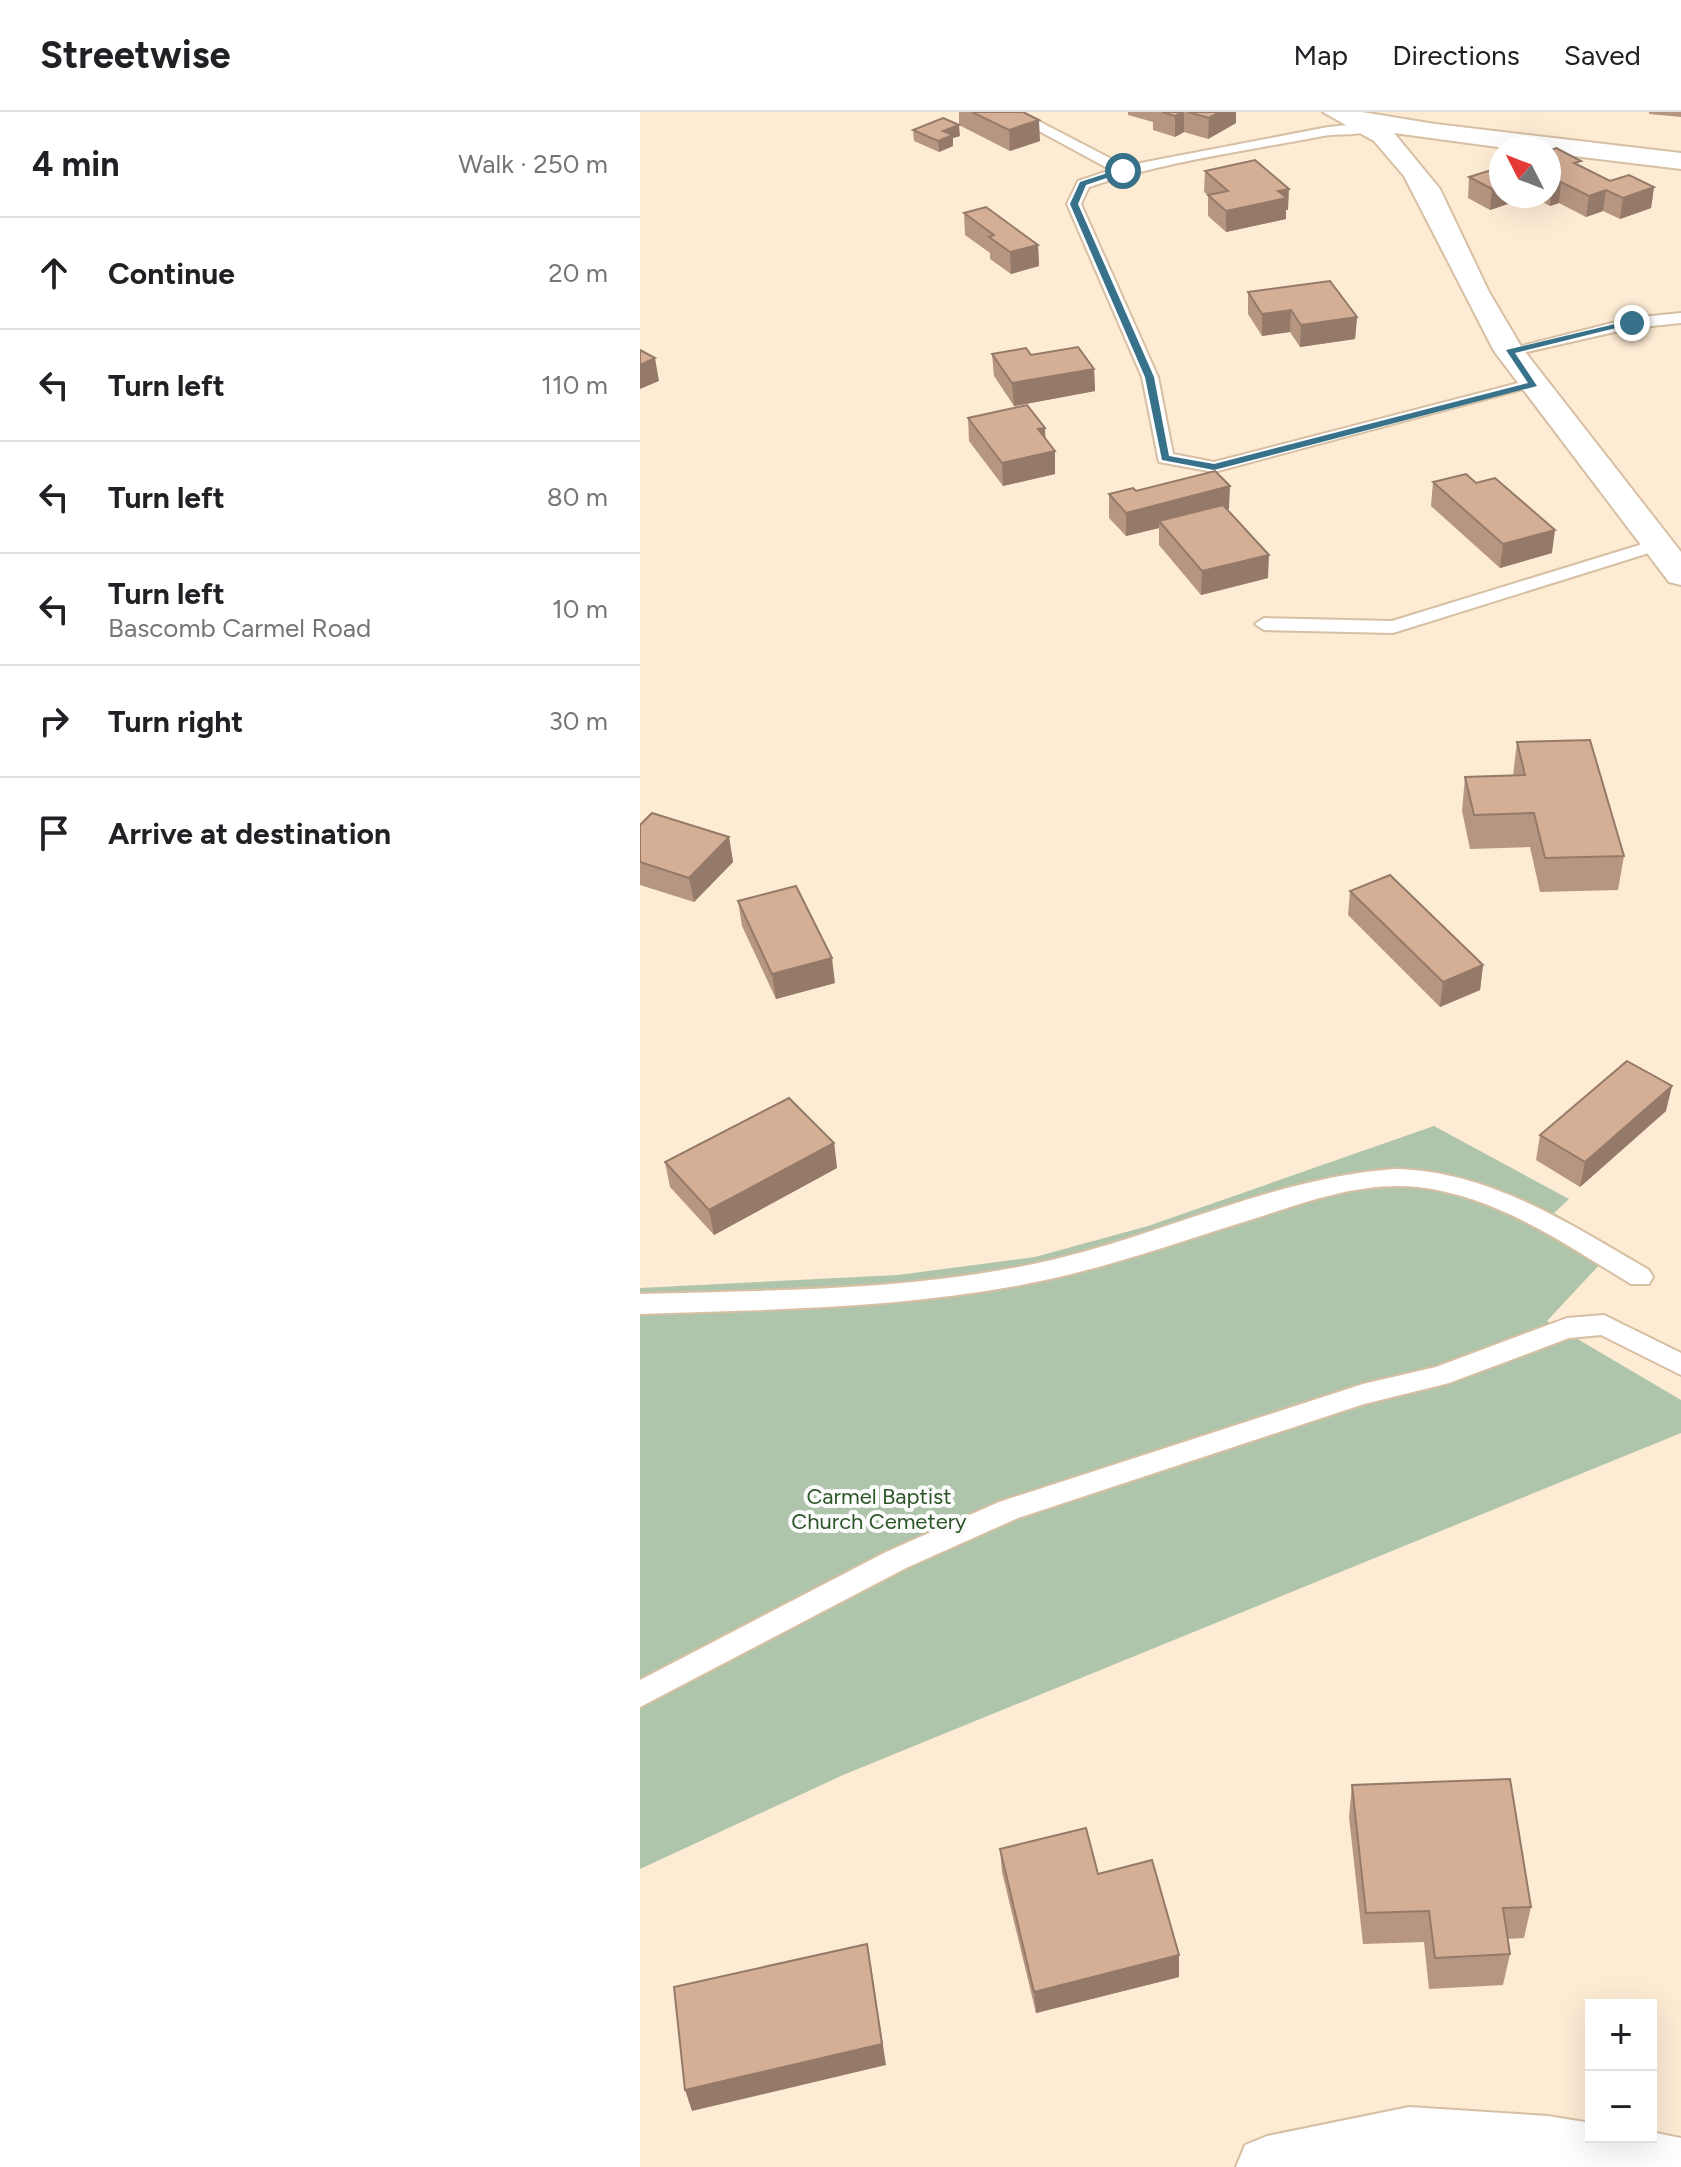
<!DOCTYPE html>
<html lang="en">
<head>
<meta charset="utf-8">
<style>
  :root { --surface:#fff; --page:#f6f6f6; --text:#202124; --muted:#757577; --line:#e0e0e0 }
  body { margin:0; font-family:Figtree,sans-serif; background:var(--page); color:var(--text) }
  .controls { position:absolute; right:24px; bottom:24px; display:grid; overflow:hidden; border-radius:0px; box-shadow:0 8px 32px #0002 }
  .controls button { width:72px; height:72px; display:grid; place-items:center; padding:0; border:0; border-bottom:2px solid var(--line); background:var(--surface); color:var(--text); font:40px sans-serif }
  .compass { position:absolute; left:849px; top:24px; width:72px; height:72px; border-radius:50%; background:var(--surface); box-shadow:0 8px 32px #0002; rotate:312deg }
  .stop { position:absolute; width:24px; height:24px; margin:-18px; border:6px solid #37728a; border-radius:50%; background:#fff }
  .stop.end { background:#37728a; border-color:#fff; box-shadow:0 2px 8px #0008 }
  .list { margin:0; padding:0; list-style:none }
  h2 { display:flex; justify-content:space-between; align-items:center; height:104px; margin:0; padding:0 32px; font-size:34px }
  h2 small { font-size:26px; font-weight:400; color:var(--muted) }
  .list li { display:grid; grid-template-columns:52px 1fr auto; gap:24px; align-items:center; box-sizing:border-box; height:112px; padding:0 32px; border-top:2px solid var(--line) }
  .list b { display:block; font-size:30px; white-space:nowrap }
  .list p { margin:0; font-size:26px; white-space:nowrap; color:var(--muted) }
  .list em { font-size:26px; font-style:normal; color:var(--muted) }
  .icon { flex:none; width:44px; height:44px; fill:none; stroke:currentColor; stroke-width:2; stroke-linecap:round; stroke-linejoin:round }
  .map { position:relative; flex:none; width:1041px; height:2055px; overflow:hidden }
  header { display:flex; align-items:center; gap:48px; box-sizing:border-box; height:112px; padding:0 40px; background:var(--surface); border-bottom:2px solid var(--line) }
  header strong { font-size:38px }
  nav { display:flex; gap:44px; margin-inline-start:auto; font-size:28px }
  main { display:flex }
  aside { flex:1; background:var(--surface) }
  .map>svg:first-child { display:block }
  .green { fill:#aec5ab }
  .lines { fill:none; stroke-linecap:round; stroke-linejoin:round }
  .lane-casing { stroke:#d7bfa3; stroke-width:4 }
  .street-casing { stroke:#d7bfa3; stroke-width:4 }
  .lane { fill:#fff; fill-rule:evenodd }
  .street { fill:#fff; fill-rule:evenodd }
  .wall { fill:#b79681 }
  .shaded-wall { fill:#957a69 }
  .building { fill:#d5ae96; stroke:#957a69; stroke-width:2 }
  .route { fill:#37728a }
  .labels { text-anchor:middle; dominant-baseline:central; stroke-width:8; stroke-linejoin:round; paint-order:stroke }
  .park-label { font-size:22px; fill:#2b5527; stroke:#fbfbfb }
</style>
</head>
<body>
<header>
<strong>Streetwise</strong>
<nav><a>Map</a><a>Directions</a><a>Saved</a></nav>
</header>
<main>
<aside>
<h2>4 min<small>Walk · 250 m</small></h2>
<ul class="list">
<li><svg class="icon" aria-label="ahead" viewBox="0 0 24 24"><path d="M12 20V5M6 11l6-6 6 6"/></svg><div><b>Continue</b></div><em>20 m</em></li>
<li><svg class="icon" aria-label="left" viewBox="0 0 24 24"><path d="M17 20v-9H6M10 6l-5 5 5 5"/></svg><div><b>Turn left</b></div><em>110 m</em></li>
<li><svg class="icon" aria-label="left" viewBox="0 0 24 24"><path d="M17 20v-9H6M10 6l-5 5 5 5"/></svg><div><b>Turn left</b></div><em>80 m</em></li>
<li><svg class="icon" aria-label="left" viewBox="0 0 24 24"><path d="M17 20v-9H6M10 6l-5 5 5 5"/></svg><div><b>Turn left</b><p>Bascomb Carmel Road</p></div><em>10 m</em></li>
<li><svg class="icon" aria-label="right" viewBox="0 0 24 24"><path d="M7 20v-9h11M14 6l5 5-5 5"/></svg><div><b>Turn right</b></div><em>30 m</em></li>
<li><svg class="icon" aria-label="arrive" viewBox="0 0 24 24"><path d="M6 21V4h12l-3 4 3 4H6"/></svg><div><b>Arrive at destination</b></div></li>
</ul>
</aside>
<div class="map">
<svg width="1041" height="2055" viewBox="0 0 1041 2055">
  <rect width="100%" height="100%" fill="#feebd4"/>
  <polygon class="green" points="794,1014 929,1087 914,1101 975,1136 907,1209 1041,1288 1041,1321 203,1663 0,1757 0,1176 258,1163 395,1145 508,1114"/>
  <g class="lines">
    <g class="lane-casing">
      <g id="lane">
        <path d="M 364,0 L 381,0 L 485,54 L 688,15 L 729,11 L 736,15 C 724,25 699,21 683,24 C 605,39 524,50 449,75 L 441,92 L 518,265 L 533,342 L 574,350 L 894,267 L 902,272 L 574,360 L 519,350 L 502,265 L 427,92 L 438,69 L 471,58 Z"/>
        <polygon points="1041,201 1041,211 992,216 869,244 861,239 992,206"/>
        <polygon points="1019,427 1028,432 1025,436 753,521 624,518 615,512 624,506 752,509"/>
        <path d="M 755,1057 C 850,1059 930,1112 1009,1158 L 1013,1165 L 1009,1172 L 991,1172 C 925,1132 857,1084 778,1075 C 722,1069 665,1090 613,1107 C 545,1128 478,1152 410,1167 C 275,1197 137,1197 0,1202 L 0,1182 C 139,1178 280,1179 416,1147 C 528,1120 639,1065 755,1057 Z"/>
        <polygon points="964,1203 1041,1241 1041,1263 961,1223 929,1226 809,1271 724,1292 378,1406 266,1456 0,1595 0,1568 246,1440 359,1390 723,1272 796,1255 927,1206"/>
      </g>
    </g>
    <g class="street-casing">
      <g id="street">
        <polygon points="683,0 722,0 795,12 1041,41 1041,57 909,41 909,36 865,36 754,21 800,77 849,180 882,236 1041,440 1041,473 1029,470 854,239 764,64 734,29"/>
        <polygon points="769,1995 908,2004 951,2011 951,2025 1011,2025 1011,2020 1041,2026 1041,2055 596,2055 605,2033 627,2024"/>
      </g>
    </g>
    <use href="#lane" class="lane"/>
    <use href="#street" class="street"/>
  </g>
  <g class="wall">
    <polygon points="319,0 383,0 400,29 370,39 319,13"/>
    <polygon points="488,0 596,0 596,11 568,27 544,20 535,25 513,18 513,10 488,3"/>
    <polygon points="1009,0 1041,0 1041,5 1009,2"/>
    <polygon points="273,18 320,24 313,26 313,34 299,40 274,29"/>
    <polygon points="909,39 970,69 1014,75 1011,96 980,107 963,99 946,105 919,91 910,94 891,84 850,98 828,86 829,65 861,55 861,84 909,84"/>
    <polygon points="565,59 648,98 646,98 646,107 586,120 568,104 568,83 564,80"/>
    <polygon points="324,101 398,133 399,154 371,162 350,147 350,141 325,123"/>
    <polygon points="608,180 717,205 715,227 660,235 650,220 622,224 608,202"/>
    <polygon points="352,242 391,243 454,257 455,279 374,294 354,264"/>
    <polygon points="328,306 405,316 405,327 415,339 415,362 363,374 329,329"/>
    <polygon points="793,370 836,371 912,441 860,456 791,394"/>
    <polygon points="496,379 589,397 587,397 628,466 561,483 519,433 519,416 486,424 469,406 469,382"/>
    <polygon points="877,630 984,744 978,778 900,780 890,735 830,737 822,699 825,665 873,664"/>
    <polygon points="0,713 89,725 93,750 54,790 0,773"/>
    <polygon points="710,779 843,853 840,878 800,895 708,803"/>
    <polygon points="98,789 195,871 136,887 102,814"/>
    <polygon points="1026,999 940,1075 896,1048 900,1023"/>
    <polygon points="194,1031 197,1056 74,1123 30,1075 25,1050"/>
    <polygon points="712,1673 891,1795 884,1826 867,1827 870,1842 863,1873 789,1877 784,1830 723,1832 709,1705"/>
    <polygon points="360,1737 458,1762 539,1843 539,1865 396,1901 362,1760"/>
  </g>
  <g class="shaded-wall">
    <polygon points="542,0 544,0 544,20 535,25 535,4"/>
    <polygon points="580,0 596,0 596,11 568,27 569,6"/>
    <polygon points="399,8 400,29 370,39 369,18"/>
    <polygon points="319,13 320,24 313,26 313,34 299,40 298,29 303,19"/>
    <polygon points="921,70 919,91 910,94 912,73"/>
    <polygon points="861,74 861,84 891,84 850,98 852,77"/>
    <polygon points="1014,75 1011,96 980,107 983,86"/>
    <polygon points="649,77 648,98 646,98 646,107 586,120 586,99 638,79"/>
    <polygon points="966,78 963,99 946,105 949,84"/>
    <polygon points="398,133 399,154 371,162 370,140"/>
    <polygon points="651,198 650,220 622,224 622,202"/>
    <polygon points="717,205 715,227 660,235 661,213"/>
    <polygon points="15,246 19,269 0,277 0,253"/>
    <polygon points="454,257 455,279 374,294 372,271"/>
    <polygon points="405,316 406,339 398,317"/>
    <polygon points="415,339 415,362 363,374 362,351"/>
    <polygon points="590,374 589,397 523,415 519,409 519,416 486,424 486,401"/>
    <polygon points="915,418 912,441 860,456 863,432"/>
    <polygon points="629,443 628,466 561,483 562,459"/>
    <polygon points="89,725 93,750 54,790 49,766"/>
    <polygon points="192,846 195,871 136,887 132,862"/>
    <polygon points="843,853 840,878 800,895 803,870"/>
    <polygon points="1032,974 1026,999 940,1075 945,1050"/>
    <polygon points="194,1031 197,1056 74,1123 69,1098"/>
    <polygon points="539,1843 539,1865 396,1901 394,1880"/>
    <polygon points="231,1854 246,1953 52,1999 45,1978"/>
  </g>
  <g class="building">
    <polygon points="332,0 383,0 399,8 369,18"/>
    <polygon points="522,0 542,0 535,4"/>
    <polygon points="548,0 580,0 569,6"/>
    <polygon points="303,6 319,13 303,19 313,23 298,29 273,18"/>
    <polygon points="916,36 941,49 934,51 970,69 989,63 1014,75 983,86 966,78 949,84 921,70 912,73 909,71 909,39"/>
    <polygon points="615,48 649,77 638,79 647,86 586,99 568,83 588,79 565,59"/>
    <polygon points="861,55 861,74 852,77 829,65"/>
    <polygon points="346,95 398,133 370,140 349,125 354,123 324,101"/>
    <polygon points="690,169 717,205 661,213 651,198 622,202 608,180"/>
    <polygon points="438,235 454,257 372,271 352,242 386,236 391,243"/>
    <polygon points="0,238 15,246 0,253"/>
    <polygon points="387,293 405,316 398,317 415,339 362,351 328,306"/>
    <polygon points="575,359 590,374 486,401 469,382 493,376 496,379"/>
    <polygon points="826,362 836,371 855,366 915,418 863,432 793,370"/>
    <polygon points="583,393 629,443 562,459 519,409"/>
    <polygon points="950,628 984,744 905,746 894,701 834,703 825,665 885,663 877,630"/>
    <polygon points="12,701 89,725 49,766 0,750 0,713"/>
    <polygon points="750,763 843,853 803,870 710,779"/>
    <polygon points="156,774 192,846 132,862 98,789"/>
    <polygon points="987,949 1032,974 945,1050 900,1023"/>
    <polygon points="149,986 194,1031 69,1098 25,1050"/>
    <polygon points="870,1667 891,1795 863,1796 870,1842 795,1846 789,1799 726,1801 712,1673"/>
    <polygon points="446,1716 458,1762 512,1748 539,1843 394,1880 360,1737"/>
    <polygon points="227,1832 242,1932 45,1978 34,1875"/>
  </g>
  <polygon class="route" points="480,57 487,59 446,73 438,92 514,265 529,344 574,352 888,271 866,238 992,208 996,211 875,241 897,274 574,358 522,348 505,265 430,92 440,70"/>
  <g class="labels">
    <g class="park-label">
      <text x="239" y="1384">Carmel Baptist<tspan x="239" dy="25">Church Cemetery</tspan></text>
    </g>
  </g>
</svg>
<div class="controls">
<button>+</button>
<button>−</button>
</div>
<svg class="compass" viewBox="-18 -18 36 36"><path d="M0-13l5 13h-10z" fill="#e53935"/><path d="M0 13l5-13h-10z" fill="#757577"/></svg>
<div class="stop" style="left:483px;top:59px"></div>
<div class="stop end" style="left:992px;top:211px"></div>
</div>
</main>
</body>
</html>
